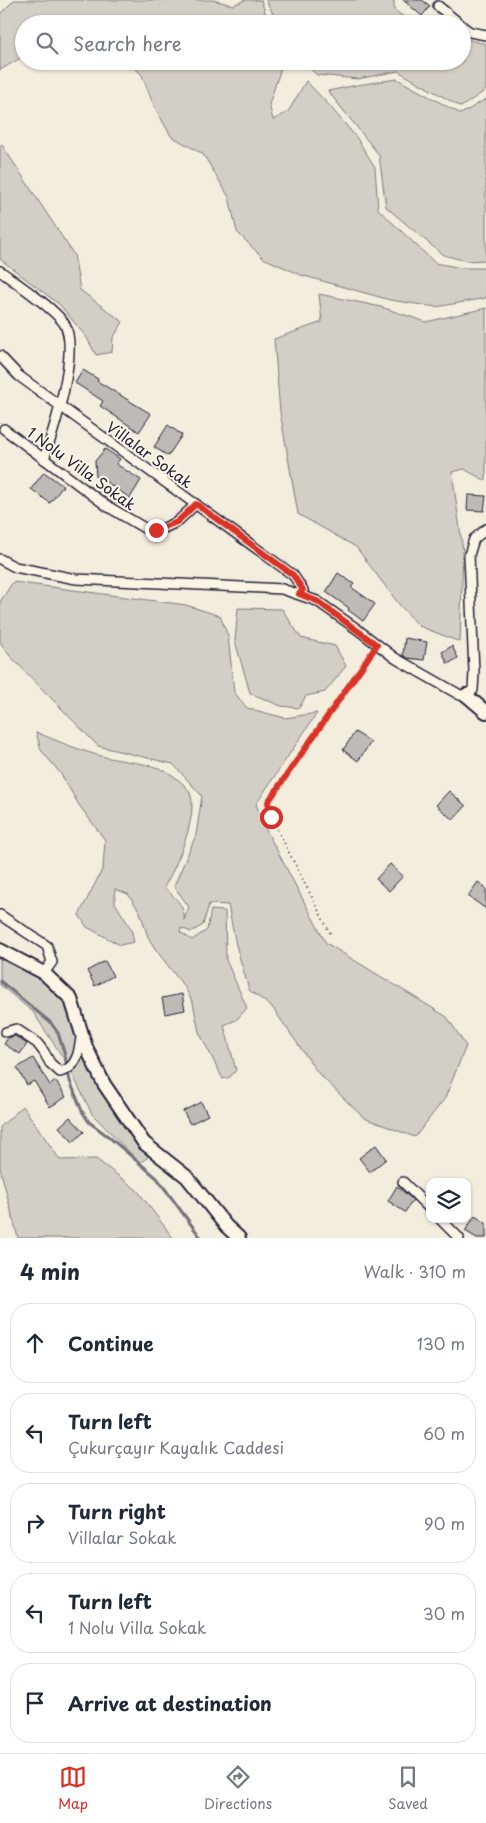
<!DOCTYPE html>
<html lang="en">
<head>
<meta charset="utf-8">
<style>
  :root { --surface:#fff; --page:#f2f2f3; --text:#1f2937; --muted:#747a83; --line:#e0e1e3; --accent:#d93025 }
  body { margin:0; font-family:"Playpen Sans",sans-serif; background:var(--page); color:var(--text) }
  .controls { position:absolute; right:15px; bottom:15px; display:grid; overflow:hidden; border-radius:10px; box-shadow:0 1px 4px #0004 }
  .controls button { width:45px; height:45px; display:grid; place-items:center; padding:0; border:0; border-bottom:1px solid var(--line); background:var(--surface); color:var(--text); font:25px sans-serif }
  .stop { position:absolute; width:15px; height:15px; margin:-11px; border:4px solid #d93025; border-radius:50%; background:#fff }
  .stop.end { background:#d93025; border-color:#fff; box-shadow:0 1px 5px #0008 }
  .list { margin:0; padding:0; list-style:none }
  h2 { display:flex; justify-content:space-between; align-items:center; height:65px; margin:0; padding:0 20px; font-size:21px }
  h2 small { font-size:16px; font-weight:400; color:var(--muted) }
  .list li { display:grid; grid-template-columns:32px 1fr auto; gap:15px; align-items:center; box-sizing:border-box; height:80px; margin:0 10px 10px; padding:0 10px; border:1px solid var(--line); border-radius:20px }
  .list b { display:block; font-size:19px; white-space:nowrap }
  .list p { margin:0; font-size:16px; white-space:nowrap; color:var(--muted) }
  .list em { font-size:16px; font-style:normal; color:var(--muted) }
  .icon { flex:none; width:28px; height:28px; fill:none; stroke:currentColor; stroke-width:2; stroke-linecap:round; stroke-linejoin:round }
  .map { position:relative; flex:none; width:486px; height:1238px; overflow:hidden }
  .search { position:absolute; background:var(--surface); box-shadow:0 1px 4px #0004; left:15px; right:15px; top:15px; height:55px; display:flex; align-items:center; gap:12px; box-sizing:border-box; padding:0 18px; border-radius:28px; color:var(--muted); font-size:19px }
  .sheet { height:515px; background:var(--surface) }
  nav { display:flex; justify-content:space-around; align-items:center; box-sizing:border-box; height:70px; border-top:1px solid var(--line); background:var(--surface); font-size:14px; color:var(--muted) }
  nav a { display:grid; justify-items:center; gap:2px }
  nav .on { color:var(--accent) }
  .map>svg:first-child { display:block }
  .green { fill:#d4cfc6; stroke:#7b7880 }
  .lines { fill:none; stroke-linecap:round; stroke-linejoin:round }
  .stream { stroke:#75727b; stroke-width:3 }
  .building { fill:#bfbab6; stroke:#22223b }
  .street-casing { stroke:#22223b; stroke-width:12 }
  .secondary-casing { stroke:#22223b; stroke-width:16 }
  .path { stroke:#22223b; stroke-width:2; stroke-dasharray:1 4; stroke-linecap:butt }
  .street { stroke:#fcf5e5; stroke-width:9 }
  .secondary { stroke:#fcf5e5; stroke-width:12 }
  .route { stroke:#d93025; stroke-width:6 }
  .labels { text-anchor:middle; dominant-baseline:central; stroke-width:4; stroke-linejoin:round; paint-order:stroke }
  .street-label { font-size:15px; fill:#22223b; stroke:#fcf5e5 }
</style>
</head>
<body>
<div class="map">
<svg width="486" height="1238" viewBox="0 0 486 1238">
  <rect width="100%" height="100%" fill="#f3edde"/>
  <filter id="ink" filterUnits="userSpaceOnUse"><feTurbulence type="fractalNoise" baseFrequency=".02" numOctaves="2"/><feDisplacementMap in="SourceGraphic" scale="10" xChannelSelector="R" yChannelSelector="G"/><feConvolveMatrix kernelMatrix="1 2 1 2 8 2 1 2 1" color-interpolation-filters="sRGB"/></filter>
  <g filter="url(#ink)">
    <g class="green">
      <polygon points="14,0 213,0 233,5 245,0 261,0 269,24 24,24 24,56 0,70 0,14"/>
      <polygon points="266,0 394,0 394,10 414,24 278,24"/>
      <polygon points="462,38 486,44 486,90 461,107 398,71 358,79 317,75 302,61 462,61"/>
      <polygon points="128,61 281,61 280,71 269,104 273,120 288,112 306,81 327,103 356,137 375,167 378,209 435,263 462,268 486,268 486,298 436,307 390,300 301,275 263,258 237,232 229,197 203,154 171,136 154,106 142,75"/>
      <polygon points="397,79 461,114 486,99 486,260 467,261 443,255 386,207 379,155 328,91 357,85"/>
      <polygon points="0,145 2,145 74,255 80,290 123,322 113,338 112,352 96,355 87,338 60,305 0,259"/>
      <polygon points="319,294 381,307 426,322 486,308 486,481 464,469 452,472 463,551 460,642 419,626 398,603 356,547 298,514 280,412 274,339 322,322"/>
      <path d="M 13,582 L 186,605 L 220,616 L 228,636 L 234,692 L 247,708 L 285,718 L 317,713 L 256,804 L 265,828 L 326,943 L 447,1017 L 466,1046 L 445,1098 L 415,1137 L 364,1118 L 318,1073 L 272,1007 L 249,990 L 236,945 L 228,905 L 209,904 L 203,925 L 191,932 L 181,928 L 180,932 L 192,940 L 207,930 L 211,910 L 225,911 L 226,960 L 247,1008 L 236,1020 L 224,1025 L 236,1070 L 230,1077 L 223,1079 L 199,1032 L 193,1003 L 186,989 L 156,950 L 148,937 L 140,912 L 128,894 L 115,889 L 115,903 L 131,929 L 134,942 L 120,945 L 87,927 L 79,915 L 103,868 L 105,840 L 79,805 L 61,774 L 41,750 L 36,732 C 59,742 81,751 105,757 C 121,761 146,763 161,769 C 170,773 186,784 190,793 C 199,815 176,868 164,887 C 173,896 186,906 184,920 L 189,907 L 174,886 L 196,835 L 202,796 L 173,764 L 98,746 L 10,656 L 0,642 L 0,602 Z"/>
      <polygon points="238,608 282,609 301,638 335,646 346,666 325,692 306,696 299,708 281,706 250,693 235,641"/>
      <path d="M 0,956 C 30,971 51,979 70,1009 L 128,1129 L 148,1157 L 140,1163 L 92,1114 L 68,1065 L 33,1012 L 0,985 Z"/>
      <polygon points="23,1106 60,1160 96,1159 137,1190 173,1238 18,1238 0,1168 0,1127"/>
    </g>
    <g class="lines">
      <polyline class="stream" points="0,981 51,1023 58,1033 64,1052 70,1081 82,1111 89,1122 109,1137 157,1178 201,1238"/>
    </g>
    <g class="building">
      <polygon points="403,0 422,0 430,6 422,16"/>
      <polygon points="83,370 98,379 97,381 151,414 139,432 100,406 103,401 75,383"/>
      <polygon points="168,425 182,435 168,456 154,447"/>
      <polygon points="105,449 120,459 116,464 141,480 130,498 99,477 96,477 95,461"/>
      <polygon points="44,472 63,486 50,503 31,489"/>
      <polygon points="468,495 486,496 484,511 467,510"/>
      <polygon points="338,573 354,584 351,587 375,604 363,621 348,610 349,608 326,592"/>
      <polygon points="405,638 427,642 424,660 407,658 403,655"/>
      <polygon points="452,646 458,658 448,664 442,652"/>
      <polygon points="355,732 371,742 358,761 343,750"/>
      <polygon points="449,791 466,806 453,820 436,805"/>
      <polygon points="390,864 403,876 389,891 376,879"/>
      <polygon points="478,882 486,888 486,909 468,896"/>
      <polygon points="105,961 113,976 95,986 87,971"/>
      <polygon points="182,994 185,1010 165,1014 162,998"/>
      <polygon points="15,1036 27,1044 20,1054 4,1044 8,1038"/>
      <polygon points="33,1058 50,1085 56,1081 66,1097 50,1107 34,1081 27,1085 17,1068"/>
      <polygon points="201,1102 208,1115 190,1124 183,1111"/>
      <polygon points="70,1117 84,1132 73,1142 59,1127"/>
      <polygon points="376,1145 386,1159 370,1172 359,1158"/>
      <polygon points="397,1186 413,1200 405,1212 388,1201"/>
      <polygon points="475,1216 486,1223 486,1238 477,1238 465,1231"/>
    </g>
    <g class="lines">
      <g class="street-casing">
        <g id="street">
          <polyline points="438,6 460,24"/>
          <polyline points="462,26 470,32 486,35"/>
          <path d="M 0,271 C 15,282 57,310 65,325 C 79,353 54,429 44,459"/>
          <polyline points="0,356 19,376 293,575 303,590 299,594"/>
          <polyline points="4,429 107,506 146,529 164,528 177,522 196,504"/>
          <polyline points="0,559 15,567 76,579 282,589 317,601 357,629 395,658 460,695 466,695 473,690 474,672 469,555 474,539 486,529"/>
          <polyline points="0,915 47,946 52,962 44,973"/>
          <path d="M 6,1032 L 16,1029 L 37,1043 L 44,1052 L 50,1063 L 60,1072 C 77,1068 79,1052 81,1038"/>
          <polyline points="403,1182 430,1209"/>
          <polyline points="440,1219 459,1238"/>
        </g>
      </g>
      <g class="secondary-casing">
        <g id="secondary">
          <polyline points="466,695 486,712"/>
          <polyline points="0,950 44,973 71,999 86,1047 104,1084 144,1143 187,1177 226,1226 239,1238"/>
        </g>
      </g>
      <polyline class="path" points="330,933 271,817 268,803 372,653"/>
      <use href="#street" class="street"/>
      <use href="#secondary" class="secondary"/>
    </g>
  </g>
  <g class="lines" filter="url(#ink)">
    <polyline class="route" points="156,530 177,522 196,504 293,575 303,590 299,594 317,601 377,645 268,802 271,817"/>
  </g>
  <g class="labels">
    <g class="street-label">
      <text transform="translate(150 454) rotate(36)">Villalar Sokak</text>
      <text transform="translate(82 468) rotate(36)">1 Nolu Villa Sokak</text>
    </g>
  </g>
</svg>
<div class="controls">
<button><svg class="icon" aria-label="layers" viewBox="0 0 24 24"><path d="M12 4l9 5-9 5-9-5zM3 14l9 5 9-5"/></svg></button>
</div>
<div class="stop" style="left:271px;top:817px"></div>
<div class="stop end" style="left:156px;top:530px"></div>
<div class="search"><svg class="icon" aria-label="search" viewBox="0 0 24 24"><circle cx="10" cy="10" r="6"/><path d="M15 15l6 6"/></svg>Search here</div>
</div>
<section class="sheet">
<h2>4 min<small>Walk · 310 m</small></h2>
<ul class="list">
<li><svg class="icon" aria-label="ahead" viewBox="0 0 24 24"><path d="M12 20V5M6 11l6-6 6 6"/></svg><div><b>Continue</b></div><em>130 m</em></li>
<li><svg class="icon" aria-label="left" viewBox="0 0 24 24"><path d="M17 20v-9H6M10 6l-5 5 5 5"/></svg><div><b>Turn left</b><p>Çukurçayır Kayalık Caddesi</p></div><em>60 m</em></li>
<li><svg class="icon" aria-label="right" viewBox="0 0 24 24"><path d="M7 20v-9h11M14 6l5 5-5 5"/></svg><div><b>Turn right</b><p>Villalar Sokak</p></div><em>90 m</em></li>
<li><svg class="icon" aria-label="left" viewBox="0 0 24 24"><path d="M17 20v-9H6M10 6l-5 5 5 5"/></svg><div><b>Turn left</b><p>1 Nolu Villa Sokak</p></div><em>30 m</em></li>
<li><svg class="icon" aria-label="arrive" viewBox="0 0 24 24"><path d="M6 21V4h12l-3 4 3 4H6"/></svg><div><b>Arrive at destination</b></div></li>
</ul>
</section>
<nav>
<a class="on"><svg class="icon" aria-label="map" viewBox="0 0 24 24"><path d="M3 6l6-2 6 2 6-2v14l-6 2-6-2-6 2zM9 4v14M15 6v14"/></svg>Map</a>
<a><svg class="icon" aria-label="directions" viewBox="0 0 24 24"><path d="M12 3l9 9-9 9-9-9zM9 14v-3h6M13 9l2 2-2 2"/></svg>Directions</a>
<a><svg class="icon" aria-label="saved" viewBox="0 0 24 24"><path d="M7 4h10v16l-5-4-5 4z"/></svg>Saved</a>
</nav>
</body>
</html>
